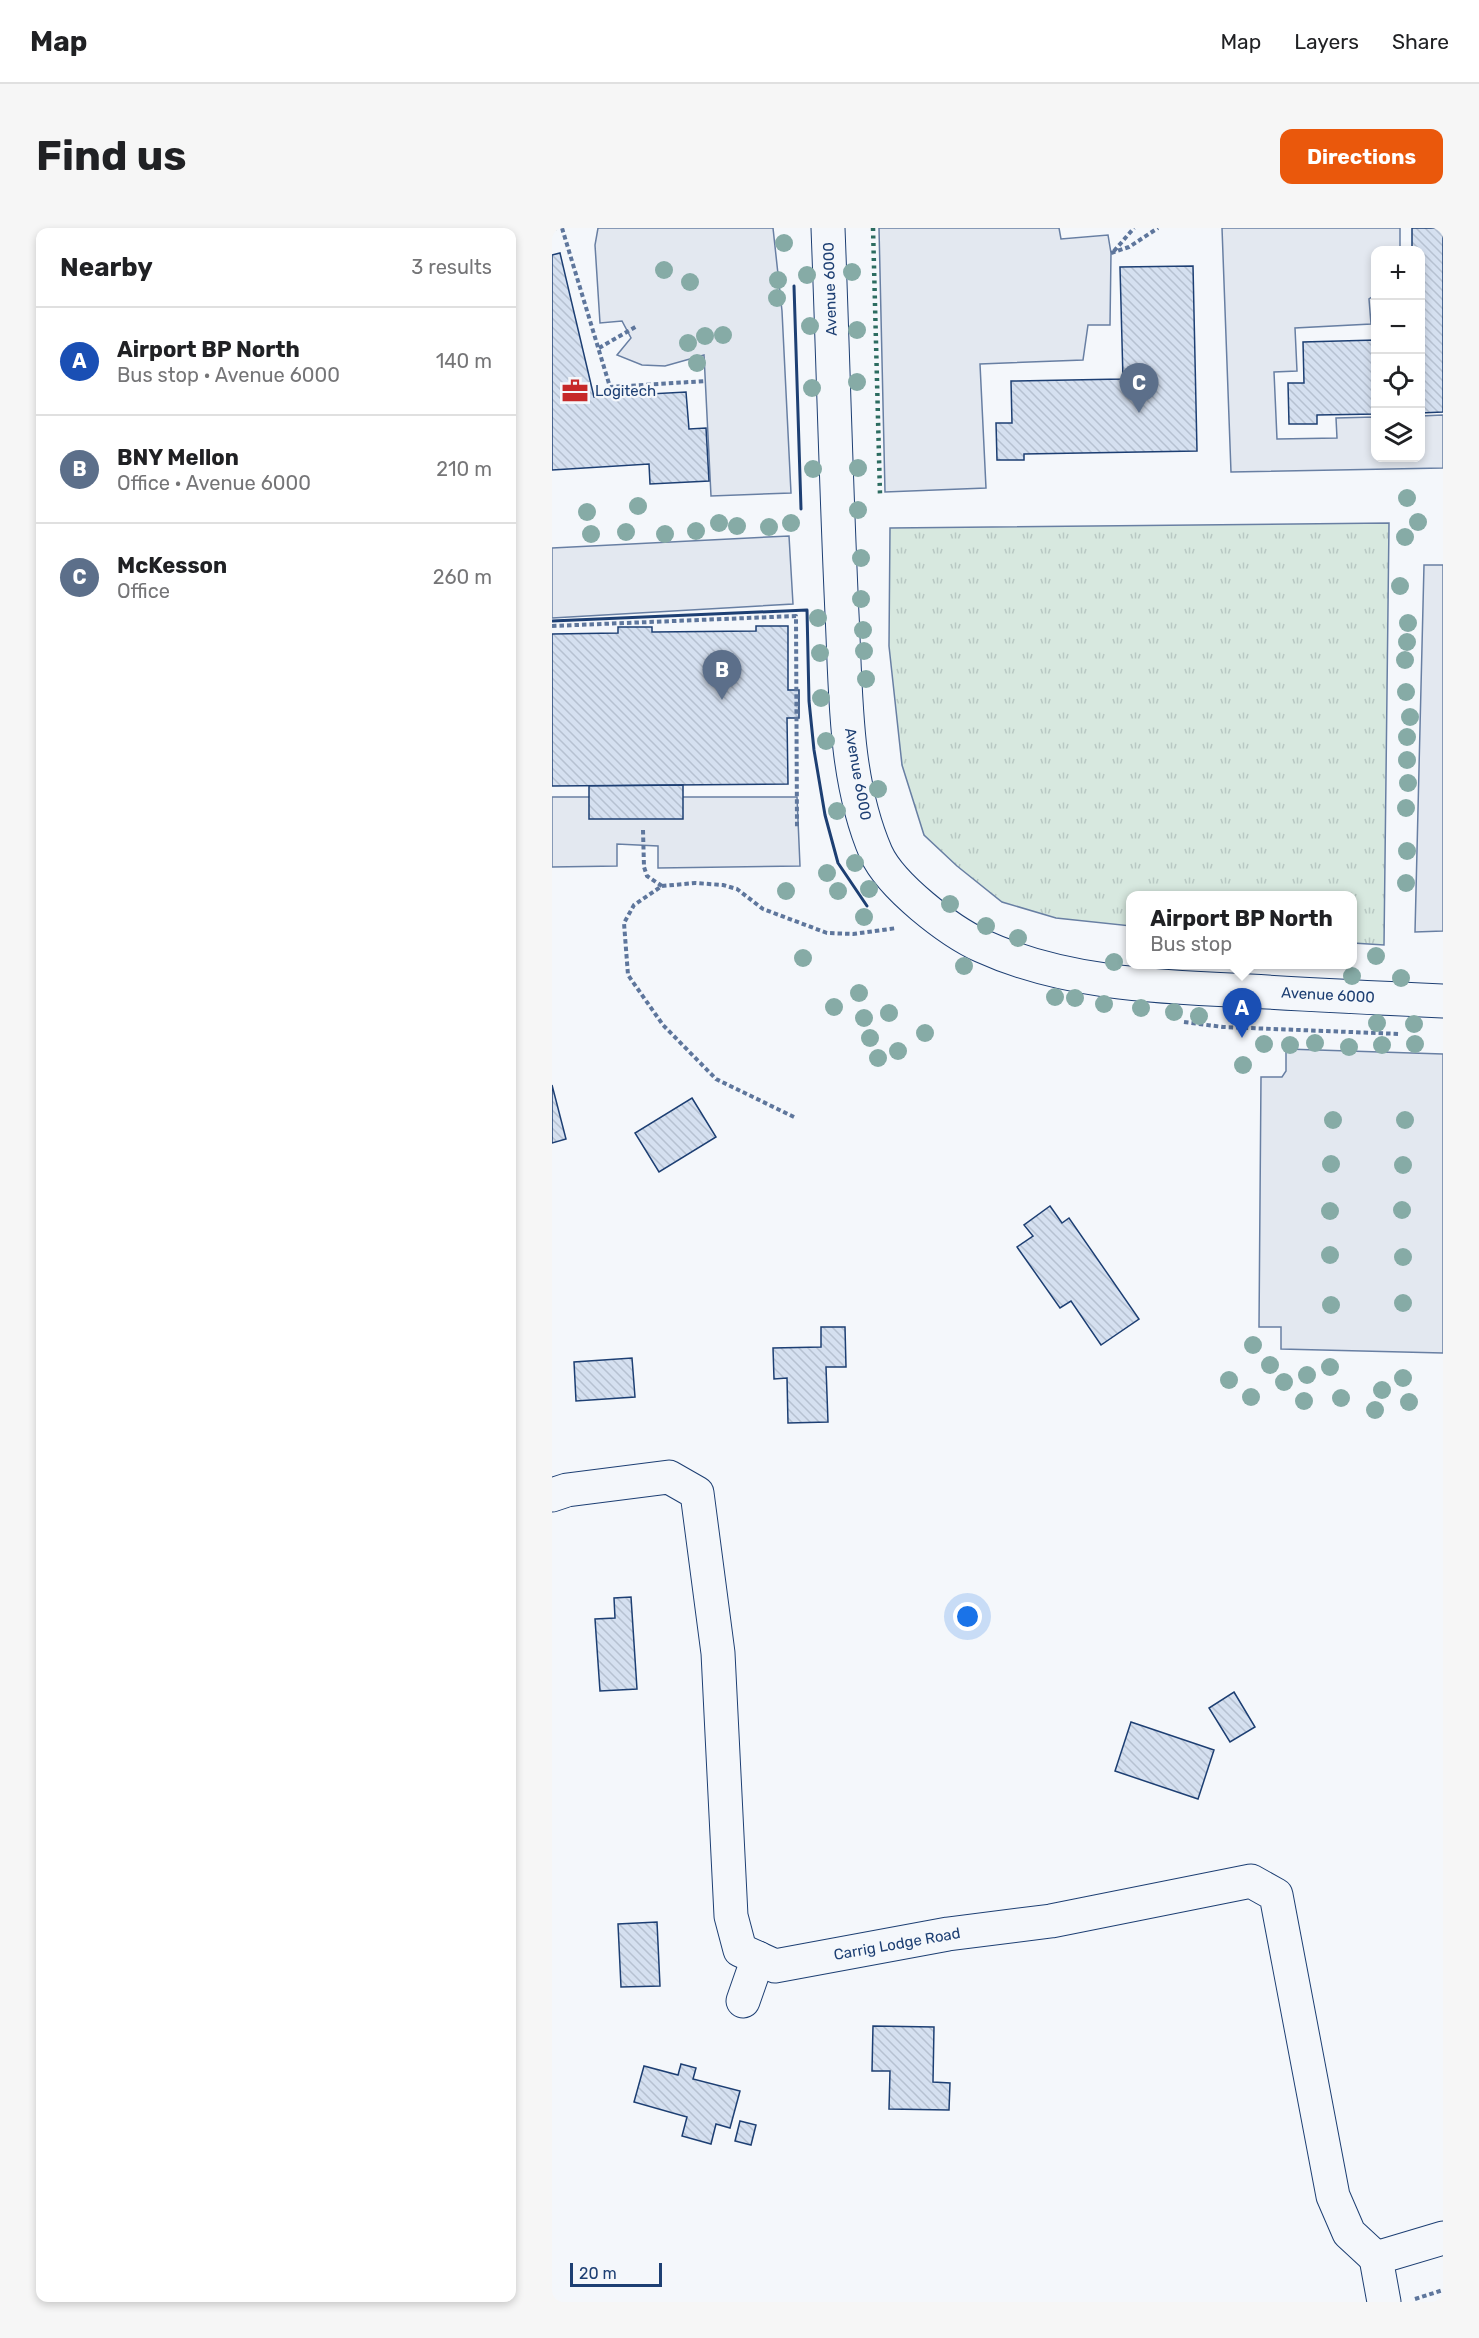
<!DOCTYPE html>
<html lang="en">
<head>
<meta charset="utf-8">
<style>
  :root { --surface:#fff; --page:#f6f6f6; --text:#202124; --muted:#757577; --line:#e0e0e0; --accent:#ea580c }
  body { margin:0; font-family:Rubik,sans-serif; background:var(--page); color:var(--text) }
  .controls { position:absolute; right:18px; top:18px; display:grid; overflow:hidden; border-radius:12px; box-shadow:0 3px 9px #0003 }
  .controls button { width:54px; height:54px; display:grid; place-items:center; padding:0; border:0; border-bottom:2px solid var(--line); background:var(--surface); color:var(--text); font:30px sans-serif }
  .scale { position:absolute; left:18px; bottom:15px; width:92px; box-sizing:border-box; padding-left:6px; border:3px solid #1d3f73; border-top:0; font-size:16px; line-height:21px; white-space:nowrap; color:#1d3f73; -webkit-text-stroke:4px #f4f7fb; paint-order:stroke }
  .you { position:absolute; left:416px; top:1389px; width:21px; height:21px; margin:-15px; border:4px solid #fff; border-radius:50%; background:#1a73e8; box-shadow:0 0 0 9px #1a73e833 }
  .badge { display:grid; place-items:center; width:39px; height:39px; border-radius:50%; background:var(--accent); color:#fff; font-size:20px; font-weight:700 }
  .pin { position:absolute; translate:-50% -50px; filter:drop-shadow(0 2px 3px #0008) }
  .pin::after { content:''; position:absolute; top:32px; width:21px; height:18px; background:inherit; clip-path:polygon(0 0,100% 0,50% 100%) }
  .popup { position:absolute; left:574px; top:663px; width:231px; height:78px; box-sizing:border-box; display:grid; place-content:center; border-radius:12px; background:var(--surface); filter:drop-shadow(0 2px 4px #0005); font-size:20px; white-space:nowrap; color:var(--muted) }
  .popup b { font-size:22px; color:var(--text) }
  .popup::after { content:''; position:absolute; left:50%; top:100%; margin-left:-12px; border:12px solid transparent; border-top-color:var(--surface) }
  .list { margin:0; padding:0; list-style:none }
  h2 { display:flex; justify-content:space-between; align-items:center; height:78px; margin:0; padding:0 24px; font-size:26px }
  h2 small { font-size:20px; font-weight:400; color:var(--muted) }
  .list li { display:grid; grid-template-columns:39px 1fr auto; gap:18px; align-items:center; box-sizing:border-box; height:108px; padding:0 24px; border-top:2px solid var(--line) }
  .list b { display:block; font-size:22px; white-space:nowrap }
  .list p { margin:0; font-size:20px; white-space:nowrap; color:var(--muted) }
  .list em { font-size:20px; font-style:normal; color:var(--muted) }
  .icon { flex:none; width:33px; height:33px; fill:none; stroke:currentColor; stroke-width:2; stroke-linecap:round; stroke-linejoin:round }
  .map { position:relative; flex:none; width:891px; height:2074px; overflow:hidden; border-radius:12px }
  header { display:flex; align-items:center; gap:36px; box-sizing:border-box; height:84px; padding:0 30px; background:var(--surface); border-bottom:2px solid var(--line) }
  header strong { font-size:28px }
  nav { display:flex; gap:33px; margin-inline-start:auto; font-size:21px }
  .intro { display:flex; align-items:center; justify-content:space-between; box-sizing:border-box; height:144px; padding:0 36px }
  h1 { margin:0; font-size:42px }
  .button { padding:15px 27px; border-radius:12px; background:var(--accent); color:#fff; font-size:21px; font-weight:700 }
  main { display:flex; gap:36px; padding:0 36px }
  aside { flex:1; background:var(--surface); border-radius:12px; box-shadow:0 3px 9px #0003 }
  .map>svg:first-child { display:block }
  .grass { fill:url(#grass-tufts); stroke:#687fa3; stroke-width:1.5 }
  .parking { fill:#e3e8f0; stroke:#687fa3; stroke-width:1.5 }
  .building { fill:url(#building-back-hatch); stroke:#1d3f73; stroke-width:1.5 }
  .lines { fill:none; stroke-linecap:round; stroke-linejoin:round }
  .minor-casing { stroke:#1d3f73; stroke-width:35 }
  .path { stroke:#5e769c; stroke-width:4; stroke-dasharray:4.5 3; stroke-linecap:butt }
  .minor { stroke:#f4f7fb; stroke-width:33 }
  .hedge { stroke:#2c6c60; stroke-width:4.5; stroke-dasharray:3 4.5; stroke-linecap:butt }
  .wall { stroke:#1d3f73; stroke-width:3 }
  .tree { fill:#86aba6 }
  .labels { text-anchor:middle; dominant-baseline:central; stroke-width:4.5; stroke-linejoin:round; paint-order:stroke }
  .street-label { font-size:15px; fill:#1d3f73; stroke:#f4f7fb }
  .poi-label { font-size:15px; fill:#1d3f73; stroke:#f4f7fb; text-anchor:start }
</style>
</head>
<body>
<header>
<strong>Map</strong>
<nav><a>Map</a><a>Layers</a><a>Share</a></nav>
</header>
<div class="intro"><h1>Find us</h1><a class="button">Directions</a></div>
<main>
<aside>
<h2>Nearby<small>3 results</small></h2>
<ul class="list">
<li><span class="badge" style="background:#1a4fb4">A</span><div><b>Airport BP North</b><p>Bus stop · Avenue 6000</p></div><em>140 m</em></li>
<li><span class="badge" style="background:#5c6f8a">B</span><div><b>BNY Mellon</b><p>Office · Avenue 6000</p></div><em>210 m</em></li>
<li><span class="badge" style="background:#5c6f8a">C</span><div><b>McKesson</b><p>Office</p></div><em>260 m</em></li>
</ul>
</aside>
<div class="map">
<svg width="891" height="2074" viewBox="0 0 891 2074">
  <defs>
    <pattern id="grass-tufts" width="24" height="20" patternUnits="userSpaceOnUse" patternTransform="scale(1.5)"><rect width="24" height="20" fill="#d7e8df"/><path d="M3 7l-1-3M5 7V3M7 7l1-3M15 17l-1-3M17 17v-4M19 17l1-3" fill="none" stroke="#b8c8c3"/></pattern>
    <pattern id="building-back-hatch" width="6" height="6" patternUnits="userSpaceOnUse" patternTransform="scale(1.5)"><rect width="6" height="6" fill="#d5e0f0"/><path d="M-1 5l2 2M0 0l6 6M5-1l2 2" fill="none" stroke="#b6c1d1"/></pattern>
  </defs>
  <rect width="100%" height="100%" fill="#f4f7fb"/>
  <polygon class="grass" points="837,295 832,717 801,715 801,668 579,668 579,698 504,690 450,674 405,638 372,607 350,537 337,418 338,300"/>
  <g class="parking">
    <polygon points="46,0 221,0 230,83 239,265 159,268 152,127 113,138 90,137 65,127 79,110 70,93 48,95 43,17"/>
    <polygon points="327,0 507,0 509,11 556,7 559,25 558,97 536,97 531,132 428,136 434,260 333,264"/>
    <polygon points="670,0 848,0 848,22 824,22 823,67 817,71 819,96 743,100 745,143 722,144 725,211 785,210 784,190 823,189 824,230 868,230 869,188 891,187 891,240 679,244"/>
    <polygon points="237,308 241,376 0,390 0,320"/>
    <polygon points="872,337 891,337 891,703 863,704"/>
    <polygon points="0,569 245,569 248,638 106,640 106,618 65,616 65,638 0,639"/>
    <polygon points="734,821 891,826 891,1125 729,1121 729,1099 707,1099 709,849 730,849 734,843"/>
  </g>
  <g class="building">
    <polygon points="860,0 891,0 891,184 868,185 868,22 860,22"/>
    <polygon points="8,25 42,169 134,164 137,201 154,200 157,253 98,256 97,236 0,242 0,27"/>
    <polygon points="641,38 645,223 472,226 472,232 445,232 444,195 460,195 459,153 571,151 568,39"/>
    <polygon points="824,112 824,186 765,187 765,196 737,196 736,155 752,155 751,114"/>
    <polygon points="204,398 236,398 236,462 247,462 247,490 235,490 236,556 0,558 0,406 66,405 66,399 100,399 100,404 204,403"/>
    <polygon points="131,557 131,591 37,591 37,558"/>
    <polygon points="0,857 14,911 0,915"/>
    <polygon points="140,870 164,909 107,944 83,905"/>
    <polygon points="498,978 510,995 517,990 587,1091 549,1117 519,1073 508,1080 465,1019 481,1008 472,997"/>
    <polygon points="269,1099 293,1099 294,1139 274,1139 276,1194 236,1195 235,1150 222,1151 221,1120 269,1119"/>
    <polygon points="80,1130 83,1169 24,1173 22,1134"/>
    <polygon points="79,1369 85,1461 48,1463 43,1391 63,1390 62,1370"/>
    <polygon points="682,1464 703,1499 678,1514 657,1480"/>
    <polygon points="579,1494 662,1522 646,1571 563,1543"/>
    <polygon points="105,1694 108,1758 69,1759 66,1696"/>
    <polygon points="321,1798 382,1799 381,1854 398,1855 397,1882 337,1881 338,1843 320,1843"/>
    <polygon points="129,1836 144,1840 141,1851 188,1863 178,1900 164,1896 159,1916 130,1908 135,1889 82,1874 92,1838 126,1847"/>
    <polygon points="188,1893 204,1897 199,1917 183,1913"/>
  </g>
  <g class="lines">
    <g class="minor-casing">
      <g id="minor">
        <path d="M 276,0 C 281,129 284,257 290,386 C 294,464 292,551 324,625 C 339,658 397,703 430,718 C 513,756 608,759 698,763 C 763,767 827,770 891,773"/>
        <polyline points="0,1267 15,1262 117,1249 145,1265 166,1425 179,1688 188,1722 223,1738 396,1706 499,1693 699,1653 724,1667 781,1968 797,2005 824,2030"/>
        <polyline points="191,1773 206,1730"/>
        <polyline points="824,2030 891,2010"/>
        <polyline points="824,2030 832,2074"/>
      </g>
    </g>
    <g class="path">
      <polyline points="10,0 58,159 154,153"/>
      <polyline points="0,1 6,0"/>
      <polyline points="562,23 582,0"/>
      <polyline points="559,25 577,19 606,0"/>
      <polyline points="47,120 85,98"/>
      <polyline points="0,398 244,388 245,601"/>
      <polyline points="91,602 92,639 95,648 110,658"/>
      <polyline points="632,794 671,799 849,806"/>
      <polyline points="242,889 164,851 111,797 76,747 72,695 82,677 110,658 143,655 171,657 185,661 211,681 275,705 301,706 345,700"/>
      <polyline points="863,2071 891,2062"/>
    </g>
    <use href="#minor" class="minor"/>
    <polyline class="hedge" points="321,0 328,267"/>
    <g class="wall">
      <polyline points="242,58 249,281"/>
      <polyline points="0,393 255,382 257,473 262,522 273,587 286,635 315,678"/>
    </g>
  </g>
  <g class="tree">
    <circle cx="232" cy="15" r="9"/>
    <circle cx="112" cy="42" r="9"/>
    <circle cx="300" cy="44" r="9"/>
    <circle cx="255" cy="47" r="9"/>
    <circle cx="226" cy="52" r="9"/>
    <circle cx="138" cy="54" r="9"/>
    <circle cx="225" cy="70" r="9"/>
    <circle cx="258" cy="98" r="9"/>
    <circle cx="305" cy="102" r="9"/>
    <circle cx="171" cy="107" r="9"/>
    <circle cx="153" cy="108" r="9"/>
    <circle cx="136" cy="115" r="9"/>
    <circle cx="145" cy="135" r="9"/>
    <circle cx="305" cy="154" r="9"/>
    <circle cx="260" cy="160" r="9"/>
    <circle cx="306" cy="240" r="9"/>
    <circle cx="261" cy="241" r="9"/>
    <circle cx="855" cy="270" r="9"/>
    <circle cx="86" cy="278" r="9"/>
    <circle cx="306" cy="282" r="9"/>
    <circle cx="35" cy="284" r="9"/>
    <circle cx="866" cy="294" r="9"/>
    <circle cx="167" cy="295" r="9"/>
    <circle cx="239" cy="295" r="9"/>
    <circle cx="185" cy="298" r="9"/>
    <circle cx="217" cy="299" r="9"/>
    <circle cx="144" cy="303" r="9"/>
    <circle cx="74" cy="304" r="9"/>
    <circle cx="39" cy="306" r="9"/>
    <circle cx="113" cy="306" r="9"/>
    <circle cx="853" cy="309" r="9"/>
    <circle cx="309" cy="330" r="9"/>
    <circle cx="848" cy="358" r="9"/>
    <circle cx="309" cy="371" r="9"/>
    <circle cx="266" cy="390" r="9"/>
    <circle cx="856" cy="395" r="9"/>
    <circle cx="311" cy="402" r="9"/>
    <circle cx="855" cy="414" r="9"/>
    <circle cx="312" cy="423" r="9"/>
    <circle cx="268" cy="425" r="9"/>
    <circle cx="853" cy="432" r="9"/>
    <circle cx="314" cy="451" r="9"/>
    <circle cx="854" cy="464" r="9"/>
    <circle cx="269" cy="470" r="9"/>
    <circle cx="858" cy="489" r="9"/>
    <circle cx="855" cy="509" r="9"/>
    <circle cx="274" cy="513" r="9"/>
    <circle cx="855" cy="532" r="9"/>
    <circle cx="856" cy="555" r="9"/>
    <circle cx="326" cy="561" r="9"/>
    <circle cx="854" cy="580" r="9"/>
    <circle cx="285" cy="583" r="9"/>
    <circle cx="855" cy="623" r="9"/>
    <circle cx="303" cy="635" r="9"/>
    <circle cx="275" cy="645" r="9"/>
    <circle cx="854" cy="655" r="9"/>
    <circle cx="317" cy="661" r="9"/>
    <circle cx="234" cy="663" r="9"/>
    <circle cx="286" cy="663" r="9"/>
    <circle cx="398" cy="676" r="9"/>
    <circle cx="312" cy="689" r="9"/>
    <circle cx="434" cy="698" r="9"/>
    <circle cx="466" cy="710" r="9"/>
    <circle cx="824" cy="728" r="9"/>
    <circle cx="251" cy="730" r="9"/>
    <circle cx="562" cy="734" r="9"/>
    <circle cx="412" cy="738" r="9"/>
    <circle cx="800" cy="748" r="9"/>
    <circle cx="849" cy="750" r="9"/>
    <circle cx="307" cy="765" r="9"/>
    <circle cx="503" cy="769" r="9"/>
    <circle cx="523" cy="770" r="9"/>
    <circle cx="552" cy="776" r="9"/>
    <circle cx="282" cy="779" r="9"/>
    <circle cx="589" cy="780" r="9"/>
    <circle cx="622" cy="784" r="9"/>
    <circle cx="337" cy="785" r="9"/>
    <circle cx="647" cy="788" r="9"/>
    <circle cx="312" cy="790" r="9"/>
    <circle cx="825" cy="795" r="9"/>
    <circle cx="862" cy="796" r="9"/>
    <circle cx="373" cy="805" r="9"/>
    <circle cx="318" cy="810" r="9"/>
    <circle cx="763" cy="815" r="9"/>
    <circle cx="712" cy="816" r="9"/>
    <circle cx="863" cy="816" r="9"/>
    <circle cx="738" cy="817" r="9"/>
    <circle cx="830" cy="817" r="9"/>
    <circle cx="797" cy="819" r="9"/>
    <circle cx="346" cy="823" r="9"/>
    <circle cx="326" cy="830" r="9"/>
    <circle cx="691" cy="837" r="9"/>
    <circle cx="781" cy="892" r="9"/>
    <circle cx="853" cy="892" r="9"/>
    <circle cx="779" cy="936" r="9"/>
    <circle cx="851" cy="937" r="9"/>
    <circle cx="850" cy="982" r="9"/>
    <circle cx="778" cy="983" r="9"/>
    <circle cx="778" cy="1027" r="9"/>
    <circle cx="851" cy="1029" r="9"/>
    <circle cx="851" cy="1075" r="9"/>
    <circle cx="779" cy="1077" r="9"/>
    <circle cx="701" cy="1117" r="9"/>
    <circle cx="718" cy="1137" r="9"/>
    <circle cx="778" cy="1139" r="9"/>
    <circle cx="755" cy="1147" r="9"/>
    <circle cx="851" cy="1150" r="9"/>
    <circle cx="677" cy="1152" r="9"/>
    <circle cx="732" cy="1154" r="9"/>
    <circle cx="830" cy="1162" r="9"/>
    <circle cx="699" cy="1169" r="9"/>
    <circle cx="789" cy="1170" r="9"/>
    <circle cx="752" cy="1173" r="9"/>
    <circle cx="857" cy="1174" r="9"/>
    <circle cx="823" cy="1182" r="9"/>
  </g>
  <defs>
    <g id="office-bare" transform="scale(2.07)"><path d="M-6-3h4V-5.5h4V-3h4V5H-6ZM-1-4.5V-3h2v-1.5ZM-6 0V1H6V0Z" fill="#c62828" stroke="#f4f7fb" stroke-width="2.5" paint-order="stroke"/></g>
  </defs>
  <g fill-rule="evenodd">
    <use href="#office-bare" x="23" y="163"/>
  </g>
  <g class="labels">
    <g class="street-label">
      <text transform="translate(278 61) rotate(-92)">Avenue 6000</text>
      <text transform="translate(306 546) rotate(80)">Avenue 6000</text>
      <text transform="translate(776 767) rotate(3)">Avenue 6000</text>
      <text transform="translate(345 1716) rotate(-10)">Carrig Lodge Road</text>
    </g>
    <g class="poi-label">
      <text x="43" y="163">Logitech</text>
    </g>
  </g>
</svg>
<div class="controls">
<button>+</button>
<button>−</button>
<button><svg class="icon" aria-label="locate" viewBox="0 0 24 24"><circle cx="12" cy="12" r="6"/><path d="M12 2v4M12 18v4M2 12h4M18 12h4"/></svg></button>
<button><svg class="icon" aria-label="layers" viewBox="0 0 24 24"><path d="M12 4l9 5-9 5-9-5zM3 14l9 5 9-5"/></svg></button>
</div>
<div class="scale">20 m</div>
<div class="you"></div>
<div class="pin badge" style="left:690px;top:810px;background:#1a4fb4">A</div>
<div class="popup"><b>Airport BP North</b>Bus stop</div>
<div class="pin badge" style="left:170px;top:472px;background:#5c6f8a">B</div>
<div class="pin badge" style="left:587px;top:185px;background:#5c6f8a">C</div>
</div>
</main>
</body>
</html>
